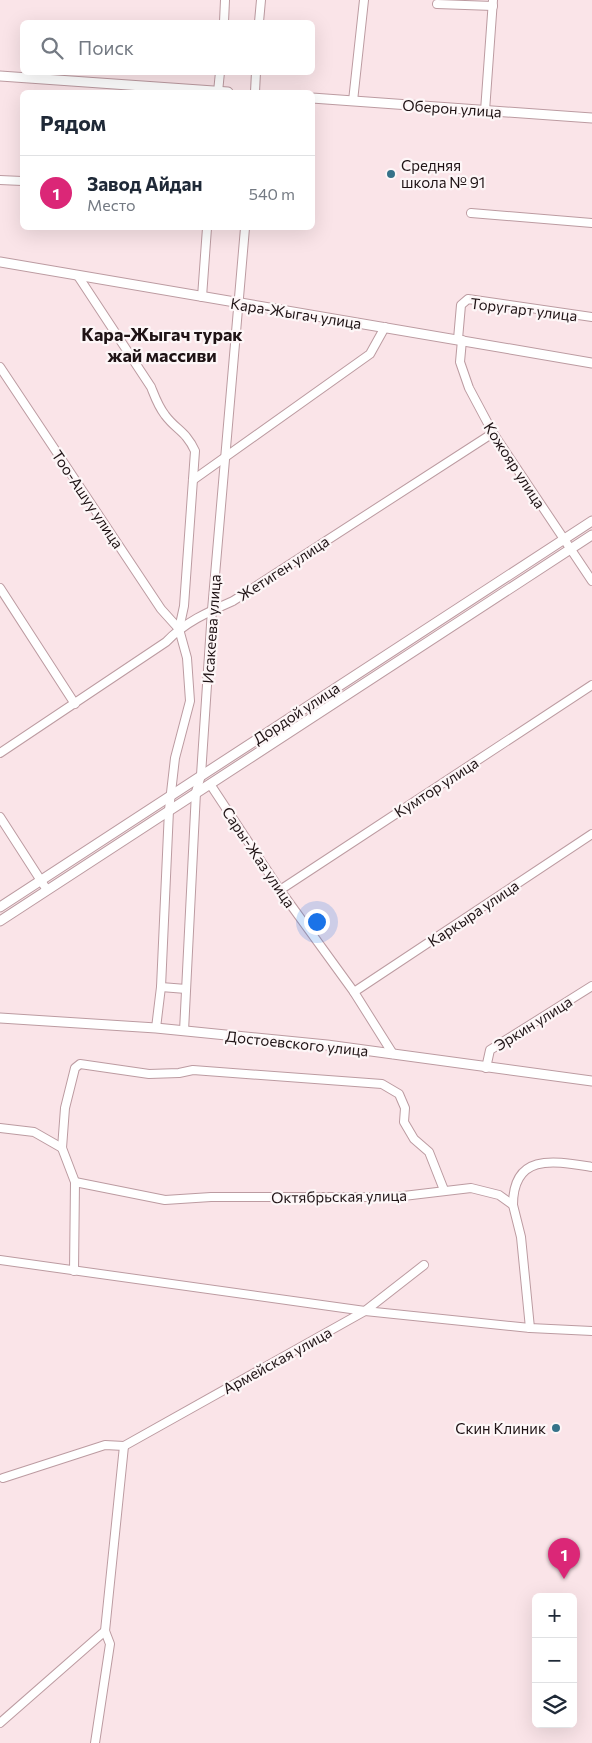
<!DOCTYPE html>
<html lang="ru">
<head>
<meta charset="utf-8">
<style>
  :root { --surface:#fff; --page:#f2f2f3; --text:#1f2937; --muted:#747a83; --line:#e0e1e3; --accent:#db2777 }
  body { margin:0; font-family:Commissioner,sans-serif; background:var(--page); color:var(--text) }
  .controls { position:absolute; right:15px; bottom:15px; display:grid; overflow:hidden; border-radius:8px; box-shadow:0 5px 20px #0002 }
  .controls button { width:45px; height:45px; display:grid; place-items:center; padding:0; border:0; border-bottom:1px solid var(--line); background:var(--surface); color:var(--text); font:25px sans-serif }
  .you { position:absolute; left:316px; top:921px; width:18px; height:18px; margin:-12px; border:4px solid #fff; border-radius:50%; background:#1a73e8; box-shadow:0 0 0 8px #1a73e833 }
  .badge { display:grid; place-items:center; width:32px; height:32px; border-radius:50%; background:var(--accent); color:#fff; font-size:16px; font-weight:700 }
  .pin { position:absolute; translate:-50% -41px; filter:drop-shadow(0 1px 2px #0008) }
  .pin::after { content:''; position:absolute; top:26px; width:18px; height:15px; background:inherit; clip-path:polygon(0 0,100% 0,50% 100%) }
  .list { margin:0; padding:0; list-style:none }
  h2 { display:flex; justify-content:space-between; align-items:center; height:65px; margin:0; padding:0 20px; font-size:21px }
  h2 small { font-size:16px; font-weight:400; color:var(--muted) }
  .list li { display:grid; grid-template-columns:32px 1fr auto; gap:15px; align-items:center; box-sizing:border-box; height:75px; padding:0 20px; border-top:1px solid var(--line) }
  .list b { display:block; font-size:19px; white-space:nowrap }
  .list p { margin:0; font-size:16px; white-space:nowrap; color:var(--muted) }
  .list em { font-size:16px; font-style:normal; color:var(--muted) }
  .icon { flex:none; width:28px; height:28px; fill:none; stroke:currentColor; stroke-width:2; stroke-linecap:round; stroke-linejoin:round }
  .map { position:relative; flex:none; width:592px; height:1743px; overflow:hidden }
  .search { position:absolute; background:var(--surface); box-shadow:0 5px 20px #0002; left:20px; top:20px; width:295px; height:55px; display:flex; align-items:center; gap:12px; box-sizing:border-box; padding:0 18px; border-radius:8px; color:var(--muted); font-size:19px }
  .panel { position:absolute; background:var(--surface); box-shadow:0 5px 20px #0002; left:20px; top:90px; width:295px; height:140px; border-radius:8px }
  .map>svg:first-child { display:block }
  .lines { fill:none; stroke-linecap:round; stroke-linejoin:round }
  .minor-casing { stroke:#bc9ba1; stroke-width:10 }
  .tertiary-casing { stroke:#bc9ba1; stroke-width:11 }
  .minor { stroke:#fff; stroke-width:8 }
  .tertiary { stroke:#fff; stroke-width:9 }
  .poi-dot { fill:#357289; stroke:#fdf6f7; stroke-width:2 }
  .labels { text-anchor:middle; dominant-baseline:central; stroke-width:4.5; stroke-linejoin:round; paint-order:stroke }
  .street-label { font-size:15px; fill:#1f1315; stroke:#fdf6f7 }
  .poi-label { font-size:15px; fill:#1f1315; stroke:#fdf6f7; text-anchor:start }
  .quarter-label { font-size:18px; font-weight:bold; fill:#1f1315; stroke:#fdf6f7 }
</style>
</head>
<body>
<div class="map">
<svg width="592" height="1743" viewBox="0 0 592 1743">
  <rect width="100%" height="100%" fill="#fae4e8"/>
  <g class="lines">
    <g class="minor-casing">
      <g id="minor">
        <polyline points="437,4 493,6"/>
        <polyline points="224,22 225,0"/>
        <polyline points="259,22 261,0"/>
        <polyline points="218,92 220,72"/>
        <polyline points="255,92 256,72"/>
        <polyline points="353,101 364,0"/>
        <polyline points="485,111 493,0"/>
        <polyline points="0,180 22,181"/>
        <polyline points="471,213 592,223"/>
        <path d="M 78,276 L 151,387 C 155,397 158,406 165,415 C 176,430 186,431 195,451 L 184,606 L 179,629 L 187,658 L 190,701 L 175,758 L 169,810 L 161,987 L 156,1028"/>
        <polyline points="202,297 207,228"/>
        <polyline points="458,339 461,305 468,299 592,317"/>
        <polyline points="462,340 460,362 469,388 493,433 592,581"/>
        <polyline points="0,367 161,609 179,629"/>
        <polyline points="193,480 370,354 385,327"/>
        <polyline points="0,588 75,704"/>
        <path d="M 0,753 L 166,642 C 185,622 208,612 233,601 L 493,433"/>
        <polyline points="210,784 280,890 354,992 393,1054"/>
        <polyline points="0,817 47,890"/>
        <polyline points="280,890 592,685"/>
        <polyline points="161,987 186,989"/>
        <polyline points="354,992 592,834"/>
        <polyline points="184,1031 196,792 201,775 212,610 245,228"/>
        <polyline points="486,1068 490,1050 592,986"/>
        <polyline points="0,1128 34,1132 62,1148"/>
        <polyline points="75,1182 165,1200 211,1197 395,1197 471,1188 499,1195 513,1205 521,1237 530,1328"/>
        <path d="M 513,1205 C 513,1152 555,1161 592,1167"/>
        <polyline points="0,1260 365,1311 530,1328 592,1331"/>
        <polyline points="74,1271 75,1182 62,1148 65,1108 75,1068 80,1064 149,1074 179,1073 193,1070 382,1084 399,1094 405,1108 404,1122 414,1139 429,1152 444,1190"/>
        <polyline points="124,1446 365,1311 424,1265"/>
        <polyline points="3,1478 105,1445 124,1446"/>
        <polyline points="0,1723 105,1631"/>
        <polyline points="95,1743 110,1644 105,1631 124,1446"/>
      </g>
    </g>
    <g class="tertiary-casing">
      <g id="tertiary">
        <polyline points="0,76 228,92"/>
        <polyline points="312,98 592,118"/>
        <polyline points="0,262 592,363"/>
        <polyline points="0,907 592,521"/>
        <polyline points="0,921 592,535"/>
        <polyline points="0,1018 156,1028 327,1045 592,1081"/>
      </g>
    </g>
    <use href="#minor" class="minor"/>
    <use href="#tertiary" class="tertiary"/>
  </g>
  <g class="poi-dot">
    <circle cx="391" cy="174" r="5"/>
    <circle cx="556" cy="1428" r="5"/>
  </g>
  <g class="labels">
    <g class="street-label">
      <text transform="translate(452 108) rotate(4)">Оберон улица</text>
      <text transform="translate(524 309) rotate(7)">Торугарт улица</text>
      <text transform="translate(296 313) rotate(9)">Кара-Жыгач улица</text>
      <text transform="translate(515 465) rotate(57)">Кожояр улица</text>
      <text transform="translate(88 499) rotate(56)">Тоо-Ашуу улица</text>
      <text transform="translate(283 568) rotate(-33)">Жетиген улица</text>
      <text transform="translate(211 629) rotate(-86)">Исакеева улица</text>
      <text transform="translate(296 713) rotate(-33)">Дордой улица</text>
      <text transform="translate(436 787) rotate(-33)">Кумтор улица</text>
      <text transform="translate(259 857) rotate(56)">Сары-Жаз улица</text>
      <text transform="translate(473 913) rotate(-34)">Каркыра улица</text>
      <text transform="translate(533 1023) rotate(-32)">Эркин улица</text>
      <text transform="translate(297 1043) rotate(6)">Достоевского улица</text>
      <text transform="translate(339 1196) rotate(-1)">Октябрьская улица</text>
      <text transform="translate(277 1360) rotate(-29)">Армейская улица</text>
    </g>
    <g class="poi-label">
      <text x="401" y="165">Средняя<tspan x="401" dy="17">школа № 91</tspan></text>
      <text x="546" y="1428" text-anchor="end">Скин Клиник</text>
    </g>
    <g class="quarter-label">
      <text x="162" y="334">Кара-Жыгач турак<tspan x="162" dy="21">жай массиви</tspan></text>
    </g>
  </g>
</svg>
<div class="controls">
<button>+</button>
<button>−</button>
<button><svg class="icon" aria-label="layers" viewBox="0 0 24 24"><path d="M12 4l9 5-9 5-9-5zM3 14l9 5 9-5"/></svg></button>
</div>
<div class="you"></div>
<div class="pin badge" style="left:564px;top:1579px">1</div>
<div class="search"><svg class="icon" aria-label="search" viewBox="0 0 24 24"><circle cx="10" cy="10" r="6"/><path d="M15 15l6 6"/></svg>Поиск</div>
<section class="panel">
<h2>Рядом<small></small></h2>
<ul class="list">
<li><span class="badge">1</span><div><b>Завод Айдан</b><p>Место</p></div><em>540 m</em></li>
</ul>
</section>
</div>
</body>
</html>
